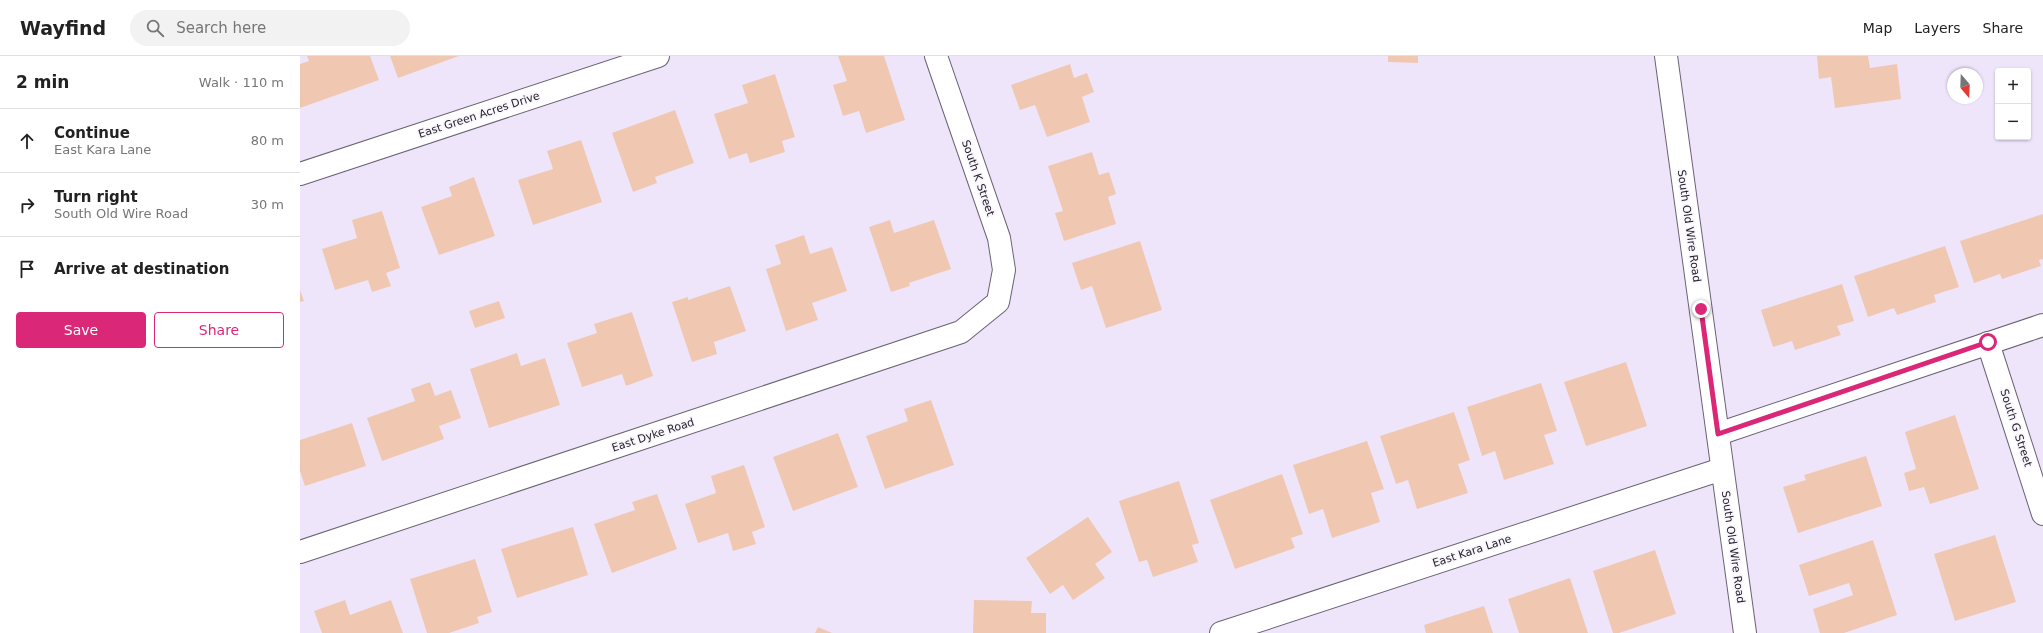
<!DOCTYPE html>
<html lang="en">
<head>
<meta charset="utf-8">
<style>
  :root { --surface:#fff; --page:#f2f2f2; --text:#222; --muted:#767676; --line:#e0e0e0; --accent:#db2777 }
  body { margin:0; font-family:"DejaVu Sans",sans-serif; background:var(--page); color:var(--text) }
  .controls { position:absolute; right:12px; top:12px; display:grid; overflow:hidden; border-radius:4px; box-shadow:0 1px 3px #0004 }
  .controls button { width:36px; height:36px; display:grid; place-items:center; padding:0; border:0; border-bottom:1px solid var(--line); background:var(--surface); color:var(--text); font:20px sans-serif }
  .compass { position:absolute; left:1647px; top:12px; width:36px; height:36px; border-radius:50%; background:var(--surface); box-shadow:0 1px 3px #0004; rotate:161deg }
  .stop { position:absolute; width:12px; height:12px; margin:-9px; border:3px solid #db2777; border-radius:50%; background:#fff }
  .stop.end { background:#db2777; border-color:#fff; box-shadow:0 1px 4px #0008 }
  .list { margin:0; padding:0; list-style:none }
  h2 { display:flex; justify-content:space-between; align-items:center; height:52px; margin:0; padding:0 16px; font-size:17px }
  h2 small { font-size:13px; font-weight:400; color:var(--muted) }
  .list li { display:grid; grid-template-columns:26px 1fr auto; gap:12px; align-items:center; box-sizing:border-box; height:64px; padding:0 16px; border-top:1px solid var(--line) }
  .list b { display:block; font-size:15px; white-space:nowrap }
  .list p { margin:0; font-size:13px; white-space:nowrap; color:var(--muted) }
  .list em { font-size:13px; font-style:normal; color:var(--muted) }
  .actions { display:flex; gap:8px; padding:12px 16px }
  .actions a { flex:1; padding:9px 0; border:1px solid var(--accent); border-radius:4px; text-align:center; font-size:14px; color:var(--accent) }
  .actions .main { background:var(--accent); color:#fff }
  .icon { flex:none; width:22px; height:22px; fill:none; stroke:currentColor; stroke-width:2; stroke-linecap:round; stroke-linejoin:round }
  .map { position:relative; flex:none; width:1743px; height:577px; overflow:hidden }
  header { display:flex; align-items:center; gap:24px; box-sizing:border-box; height:56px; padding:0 20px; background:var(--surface); border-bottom:1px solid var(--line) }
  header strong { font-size:19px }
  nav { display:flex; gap:22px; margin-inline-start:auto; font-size:14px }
  .search { width:280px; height:36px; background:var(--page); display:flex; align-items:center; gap:10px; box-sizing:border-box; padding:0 14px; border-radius:22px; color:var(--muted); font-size:15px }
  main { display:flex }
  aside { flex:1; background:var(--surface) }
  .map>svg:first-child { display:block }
  .building { fill:#f0c8b2 }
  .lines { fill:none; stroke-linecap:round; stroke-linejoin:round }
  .minor-casing { stroke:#6a6274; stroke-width:24 }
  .minor { stroke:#fff; stroke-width:22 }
  .route { stroke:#db2777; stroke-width:5 }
  .labels { text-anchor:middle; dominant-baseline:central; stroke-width:3.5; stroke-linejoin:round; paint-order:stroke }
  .street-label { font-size:11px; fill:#252229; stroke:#faf6fe }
</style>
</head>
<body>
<header>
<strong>Wayfind</strong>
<div class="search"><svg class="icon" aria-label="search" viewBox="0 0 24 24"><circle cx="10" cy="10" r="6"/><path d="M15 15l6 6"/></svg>Search here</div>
<nav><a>Map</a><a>Layers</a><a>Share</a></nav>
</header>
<main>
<aside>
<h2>2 min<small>Walk · 110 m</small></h2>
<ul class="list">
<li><svg class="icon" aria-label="ahead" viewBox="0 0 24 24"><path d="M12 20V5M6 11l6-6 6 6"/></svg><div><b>Continue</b><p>East Kara Lane</p></div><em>80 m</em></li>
<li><svg class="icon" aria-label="right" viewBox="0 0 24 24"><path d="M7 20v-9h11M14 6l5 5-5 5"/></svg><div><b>Turn right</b><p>South Old Wire Road</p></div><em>30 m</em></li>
<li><svg class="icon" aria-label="arrive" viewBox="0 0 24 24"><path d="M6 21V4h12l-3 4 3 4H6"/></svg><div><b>Arrive at destination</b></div></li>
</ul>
<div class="actions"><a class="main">Save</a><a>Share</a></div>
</aside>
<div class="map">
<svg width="1743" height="577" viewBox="0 0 1743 577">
  <rect width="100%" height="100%" fill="#efe5fb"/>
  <g class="building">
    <polygon points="7,0 70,0 79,24 0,52 0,8 9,5"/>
    <polygon points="90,0 159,0 98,22"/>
    <polygon points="538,0 584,0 605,64 566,77 559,55 543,60 533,29 547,25"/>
    <polygon points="1088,0 1118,0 1118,7 1088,6"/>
    <polygon points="1517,0 1568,0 1570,12 1597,8 1601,43 1535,52 1531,21 1519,23"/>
    <polygon points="770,8 774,22 787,17 794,36 782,41 790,66 747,81 735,49 720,54 711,29"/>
    <polygon points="475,18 495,81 482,85 485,96 450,107 447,97 429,103 414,58 448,47 442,29"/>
    <polygon points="375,54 394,107 355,121 357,127 333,136 312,77"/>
    <polygon points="281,84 302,146 233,169 218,124 253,113 247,95"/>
    <polygon points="792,96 799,119 809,116 816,138 808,141 816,168 764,185 755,157 763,155 748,110"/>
    <polygon points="174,121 195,180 139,199 121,151 152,140 149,131"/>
    <polygon points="82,155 100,212 86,217 91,230 72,236 68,224 35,234 22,193 57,182 52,164"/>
    <polygon points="1743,158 1743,203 1739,204 1741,210 1702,223 1700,218 1674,227 1660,185"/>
    <polygon points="590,164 594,177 634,164 651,213 609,227 610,230 591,236 569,171"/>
    <polygon points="504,179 510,198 532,191 547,235 512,247 518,264 486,275 466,213 481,208 475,189"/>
    <polygon points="840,185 862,254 806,272 792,230 781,234 772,207"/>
    <polygon points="1645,190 1659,231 1634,239 1636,246 1597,259 1594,252 1568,261 1554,220"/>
    <polygon points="1542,228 1554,265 1537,270 1541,279 1495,294 1492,285 1473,291 1461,254"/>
    <polygon points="430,230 446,275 414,286 417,298 392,306 372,246 388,241 388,244"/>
    <polygon points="0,234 4,245 0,246"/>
    <polygon points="199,245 205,262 175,272 169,255"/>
    <polygon points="332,256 353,320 326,330 322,318 282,331 267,287 297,277 294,268"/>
    <polygon points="217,297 221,310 245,302 260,349 189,372 170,313"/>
    <polygon points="1326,306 1347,370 1286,390 1264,326"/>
    <polygon points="130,326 135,340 151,334 161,362 139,370 144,383 82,405 67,362 115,345 111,333"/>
    <polygon points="1241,327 1257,375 1244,379 1254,408 1204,424 1195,395 1182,400 1167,351"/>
    <polygon points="631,344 654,409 585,433 566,380 608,365 604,353"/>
    <polygon points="1154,356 1170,404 1158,408 1168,437 1117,453 1108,424 1096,428 1080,380"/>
    <polygon points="1655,359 1679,433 1630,448 1624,431 1609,435 1604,417 1616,413 1605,376"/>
    <polygon points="52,367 66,410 5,430 0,415 0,384"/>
    <polygon points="538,377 558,431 493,455 473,401"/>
    <polygon points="1067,385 1084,433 1071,437 1080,466 1032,482 1023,453 1009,458 993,409"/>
    <polygon points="1566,400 1582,450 1498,477 1483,431 1506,424 1504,419"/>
    <polygon points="444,409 465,471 452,476 456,488 433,495 428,477 398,487 385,448 416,437 411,420"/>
    <polygon points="982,418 1003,478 991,482 995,492 935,513 910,444"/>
    <polygon points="879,425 899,487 892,489 898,506 853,521 847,504 839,506 819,445"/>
    <polygon points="357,438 377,493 312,517 294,468 335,454 332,446"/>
    <polygon points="788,461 812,496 795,508 805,522 773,544 763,529 750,538 726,502"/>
    <polygon points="273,471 288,519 217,542 201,493"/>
    <polygon points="1695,479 1716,546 1655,565 1634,498"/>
    <polygon points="1573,484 1597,559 1544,577 1520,577 1513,553 1553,539 1549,527 1509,540 1499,509"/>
    <polygon points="1355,494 1376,558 1319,577 1313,577 1293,515"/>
    <polygon points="175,503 192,556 177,561 179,567 149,577 127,577 110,523"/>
    <polygon points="1270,522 1288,577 1219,577 1208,543"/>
    <polygon points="45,544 50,559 91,544 103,577 22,577 14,555"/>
    <polygon points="674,544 732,545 731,557 746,557 746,577 673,577"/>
    <polygon points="1184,550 1193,577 1126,577 1124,569"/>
    <polygon points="518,571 532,577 515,577"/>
  </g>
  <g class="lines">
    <g class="minor-casing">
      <g id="minor">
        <polyline points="1366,0 1445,577"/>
        <polyline points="0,118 358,0"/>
        <polyline points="1688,287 1743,458"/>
        <polyline points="1418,378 1743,269"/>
        <polyline points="0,496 661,276 698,246 704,214 699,182 636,0"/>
        <polyline points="921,577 1422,413"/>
      </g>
    </g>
    <use href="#minor" class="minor"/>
  </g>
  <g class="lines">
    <polyline class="route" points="1401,253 1418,378 1688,286"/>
  </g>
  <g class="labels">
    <g class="street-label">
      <text transform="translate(179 59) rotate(-18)">East Green Acres Drive</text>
      <text transform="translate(678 122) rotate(71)">South K Street</text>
      <text transform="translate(1389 170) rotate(82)">South Old Wire Road</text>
      <text transform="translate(1716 372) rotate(72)">South G Street</text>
      <text transform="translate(353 379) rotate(-18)">East Dyke Road</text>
      <text transform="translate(1433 491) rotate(82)">South Old Wire Road</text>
      <text transform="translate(1172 495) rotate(-18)">East Kara Lane</text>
    </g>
  </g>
</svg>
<div class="controls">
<button>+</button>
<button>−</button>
</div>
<svg class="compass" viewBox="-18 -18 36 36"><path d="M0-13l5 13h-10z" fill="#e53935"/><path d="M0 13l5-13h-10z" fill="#767676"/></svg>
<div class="stop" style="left:1688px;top:286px"></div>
<div class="stop end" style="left:1401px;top:253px"></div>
</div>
</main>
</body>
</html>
